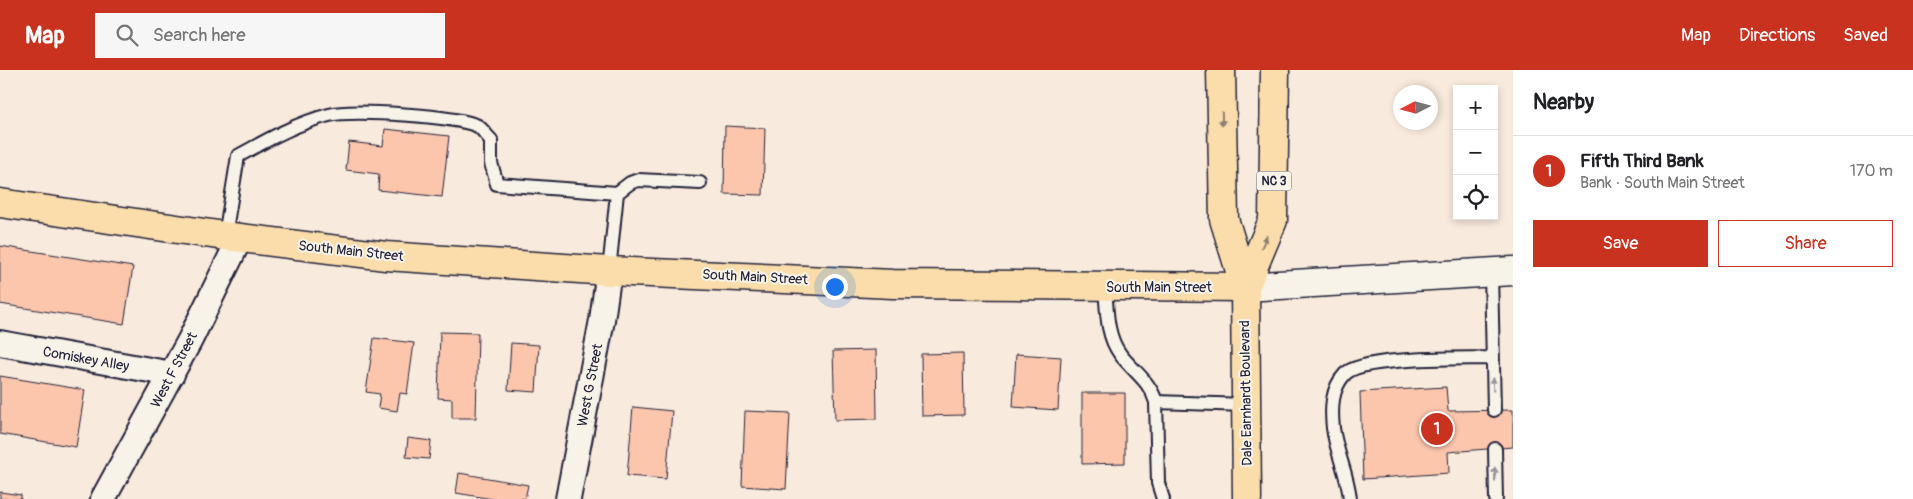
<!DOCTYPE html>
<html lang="en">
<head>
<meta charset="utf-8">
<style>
  :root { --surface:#fff; --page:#f6f6f6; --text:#202124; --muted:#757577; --line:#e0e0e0; --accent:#c8321e }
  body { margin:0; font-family:Pangolin,sans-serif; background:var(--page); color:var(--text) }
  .controls { position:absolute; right:15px; top:15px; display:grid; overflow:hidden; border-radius:0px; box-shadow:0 2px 8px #0003 }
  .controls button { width:45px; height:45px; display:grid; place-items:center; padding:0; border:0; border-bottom:1px solid var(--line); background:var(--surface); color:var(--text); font:25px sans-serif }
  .compass { position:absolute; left:1393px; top:15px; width:45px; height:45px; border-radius:50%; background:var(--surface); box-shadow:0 2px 8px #0003; rotate:264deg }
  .you { position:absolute; left:834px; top:216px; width:18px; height:18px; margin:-12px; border:4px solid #fff; border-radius:50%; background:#1a73e8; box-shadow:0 0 0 8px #1a73e833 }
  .badge { display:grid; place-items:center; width:32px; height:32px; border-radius:50%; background:var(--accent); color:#fff; font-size:16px; font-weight:700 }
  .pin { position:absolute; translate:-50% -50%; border:2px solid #fff; box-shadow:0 1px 5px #0006 }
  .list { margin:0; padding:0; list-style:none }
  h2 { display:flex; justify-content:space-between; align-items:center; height:65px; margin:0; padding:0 20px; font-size:21px }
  h2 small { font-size:16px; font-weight:400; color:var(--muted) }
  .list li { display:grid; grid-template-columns:32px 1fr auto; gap:15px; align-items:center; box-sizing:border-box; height:70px; padding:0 20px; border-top:1px solid var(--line) }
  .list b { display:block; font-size:19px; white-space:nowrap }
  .list p { margin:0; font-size:16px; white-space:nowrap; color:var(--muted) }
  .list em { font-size:16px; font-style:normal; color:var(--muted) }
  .actions { display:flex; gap:10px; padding:15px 20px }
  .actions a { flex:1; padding:11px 0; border:1px solid var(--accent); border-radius:0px; text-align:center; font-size:18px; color:var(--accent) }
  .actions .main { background:var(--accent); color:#fff }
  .icon { flex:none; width:28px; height:28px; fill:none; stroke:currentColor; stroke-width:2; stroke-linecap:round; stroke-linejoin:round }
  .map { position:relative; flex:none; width:1513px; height:429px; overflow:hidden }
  header { display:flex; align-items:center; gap:30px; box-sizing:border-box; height:70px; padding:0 25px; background:var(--accent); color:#fff }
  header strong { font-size:24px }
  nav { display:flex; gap:28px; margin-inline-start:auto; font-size:18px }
  .search { width:350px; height:45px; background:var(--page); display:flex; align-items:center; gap:12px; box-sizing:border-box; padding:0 18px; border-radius:0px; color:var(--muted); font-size:19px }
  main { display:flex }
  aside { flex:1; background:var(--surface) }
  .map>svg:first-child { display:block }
  .building { fill:#fcc6ad; stroke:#22223b }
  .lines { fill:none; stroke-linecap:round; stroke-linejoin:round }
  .lane-casing { stroke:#22223b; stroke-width:16 }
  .street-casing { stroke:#22223b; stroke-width:28 }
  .secondary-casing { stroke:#22223b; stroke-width:31 }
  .primary-casing { stroke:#22223b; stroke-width:31 }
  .lane { stroke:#f7f3e8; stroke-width:12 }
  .street { stroke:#f7f3e8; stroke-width:24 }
  .secondary { stroke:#f7f3e8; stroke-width:28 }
  .primary { stroke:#faddab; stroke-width:28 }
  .oneway { fill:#8e8073 }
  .oneway2 { fill:#97959a }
  .labels { text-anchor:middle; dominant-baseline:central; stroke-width:4; stroke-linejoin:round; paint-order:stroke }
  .shield { fill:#f7f3e8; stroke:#62616f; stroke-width:1 }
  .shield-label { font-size:12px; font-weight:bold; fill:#22223b }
  .street-label { font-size:14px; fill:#22223b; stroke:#f7f3e8 }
</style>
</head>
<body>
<header>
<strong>Map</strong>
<div class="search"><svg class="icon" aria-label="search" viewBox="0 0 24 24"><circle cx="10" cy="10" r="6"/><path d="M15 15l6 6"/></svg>Search here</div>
<nav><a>Map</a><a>Directions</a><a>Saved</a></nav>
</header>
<main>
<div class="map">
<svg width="1513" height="429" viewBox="0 0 1513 429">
  <rect width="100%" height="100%" fill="#f8eadc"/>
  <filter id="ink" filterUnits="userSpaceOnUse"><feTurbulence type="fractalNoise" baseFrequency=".02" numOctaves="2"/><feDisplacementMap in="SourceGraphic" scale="10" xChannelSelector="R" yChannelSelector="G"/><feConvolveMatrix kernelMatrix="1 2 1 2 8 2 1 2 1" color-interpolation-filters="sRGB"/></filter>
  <g filter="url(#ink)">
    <g class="building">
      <polygon points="725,56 765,58 763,125 724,124"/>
      <polygon points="385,59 449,66 442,127 378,120 379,104 346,100 349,72 383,76"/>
      <polygon points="0,176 133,197 124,254 0,234"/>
      <polygon points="440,262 478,263 476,348 452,348 452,329 438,328"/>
      <polygon points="374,268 414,273 407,324 400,323 397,341 378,338 380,324 366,322"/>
      <polygon points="511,273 539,275 536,322 508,320"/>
      <polygon points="876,280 877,349 835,350 833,281"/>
      <polygon points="963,283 964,345 922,346 921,284"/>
      <polygon points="1016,284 1061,287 1058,340 1013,337"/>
      <polygon points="0,306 85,320 76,377 0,364"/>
      <polygon points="1446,317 1448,341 1513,340 1513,377 1448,382 1449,403 1363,409 1360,322"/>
      <polygon points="1082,323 1125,323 1125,393 1082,394"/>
      <polygon points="633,337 672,341 666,409 627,406"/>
      <polygon points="745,341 790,343 786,419 742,416"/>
      <polygon points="408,368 431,371 429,389 406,387"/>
      <polygon points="459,403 528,415 525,429 493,429 456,423"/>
      <polygon points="0,422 21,425 21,429 0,429"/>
    </g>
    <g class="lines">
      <g class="lane-casing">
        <g id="lane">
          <path d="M 225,166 L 238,86 C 267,70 297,53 329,45 C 351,39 458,46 478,56 C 482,59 487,66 491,70 L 491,93 L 497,114 L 617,123 L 630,113 L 638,110 L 700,113"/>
          <polyline points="609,201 617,123"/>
          <polyline points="1491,202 1494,340"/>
          <path d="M 1105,217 C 1107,239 1106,265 1120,284 C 1133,301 1150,311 1156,332 L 1158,413 L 1163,429"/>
          <polyline points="1156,332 1246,335"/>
          <polyline points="1495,379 1496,429"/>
          <path d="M 1350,429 C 1348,405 1336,382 1333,358 C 1331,339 1331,319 1345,304 C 1362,286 1464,289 1492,288"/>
        </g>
      </g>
      <g class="street-casing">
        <g id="street">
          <polyline points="0,273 172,304"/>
          <polyline points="103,429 190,270 240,168"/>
          <polyline points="568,429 602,250 609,201"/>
        </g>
      </g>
      <g class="secondary-casing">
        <polyline id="secondary" points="1245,217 1513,201"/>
      </g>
      <g class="primary-casing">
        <g id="primary">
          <polyline points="1221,0 1224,149 1245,217 1247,429"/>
          <polyline points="0,133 225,166 386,186 609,201 893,214 1245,217"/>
          <polyline points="1245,217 1273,150 1275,0"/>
        </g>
      </g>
      <use href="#lane" class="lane"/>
      <use href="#street" class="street"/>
      <use href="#secondary" class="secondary"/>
      <use href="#primary" class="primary"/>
    </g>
    <defs><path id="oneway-solid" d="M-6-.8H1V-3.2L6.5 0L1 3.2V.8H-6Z" transform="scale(1.25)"/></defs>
    <g class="oneway">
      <use href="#oneway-solid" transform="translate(1222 49) rotate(89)"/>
      <use href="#oneway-solid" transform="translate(1264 172) rotate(-67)"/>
    </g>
    <g class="oneway2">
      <use href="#oneway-solid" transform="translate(1493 314) rotate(-92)"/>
      <use href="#oneway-solid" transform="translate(1495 404) rotate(-91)"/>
    </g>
  </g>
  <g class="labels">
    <rect class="shield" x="1256.5" y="101.5" width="35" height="19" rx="4"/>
    <g class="shield-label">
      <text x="1274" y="111">NC 3</text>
    </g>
    <g class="street-label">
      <text transform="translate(351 181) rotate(6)">South Main Street</text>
      <text transform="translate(755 207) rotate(3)">South Main Street</text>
      <text x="1159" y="217">South Main Street</text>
      <text transform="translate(86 289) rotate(10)">Comiskey Alley</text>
      <text transform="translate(174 300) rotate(-62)">West F Street</text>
      <text transform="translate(590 315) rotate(-79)">West G Street</text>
      <text transform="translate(1246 323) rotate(-91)">Dale Earnhardt Boulevard</text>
    </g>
  </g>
</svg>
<div class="controls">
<button>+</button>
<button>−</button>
<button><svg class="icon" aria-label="locate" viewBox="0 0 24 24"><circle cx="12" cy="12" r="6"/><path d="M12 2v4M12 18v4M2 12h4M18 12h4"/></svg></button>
</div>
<svg class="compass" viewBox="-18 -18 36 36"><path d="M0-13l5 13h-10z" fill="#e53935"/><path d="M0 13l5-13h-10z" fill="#757577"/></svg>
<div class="you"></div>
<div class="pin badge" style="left:1437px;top:359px">1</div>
</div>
<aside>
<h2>Nearby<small></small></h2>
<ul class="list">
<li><span class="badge">1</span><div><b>Fifth Third Bank</b><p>Bank · South Main Street</p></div><em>170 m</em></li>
</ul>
<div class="actions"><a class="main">Save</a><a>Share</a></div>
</aside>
</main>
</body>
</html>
